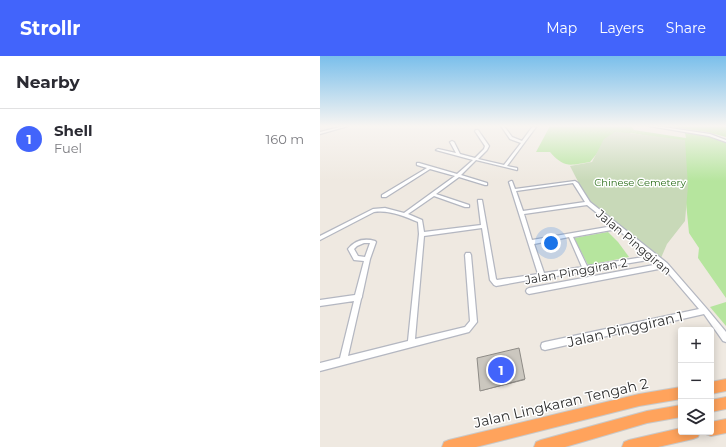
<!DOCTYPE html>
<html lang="en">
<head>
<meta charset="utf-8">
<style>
  :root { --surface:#fff; --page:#f7f7f7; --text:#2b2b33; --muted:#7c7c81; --line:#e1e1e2; --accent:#4264fb }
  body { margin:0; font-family:Montserrat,sans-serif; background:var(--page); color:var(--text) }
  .controls { position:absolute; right:12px; bottom:12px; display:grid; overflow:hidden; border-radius:4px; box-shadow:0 2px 10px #0003 }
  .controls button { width:36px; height:36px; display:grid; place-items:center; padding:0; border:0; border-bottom:1px solid var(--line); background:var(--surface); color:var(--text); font:20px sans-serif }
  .you { position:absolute; left:231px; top:187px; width:14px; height:14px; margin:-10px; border:3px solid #fff; border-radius:50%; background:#1a73e8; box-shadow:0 0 0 6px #1a73e833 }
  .badge { display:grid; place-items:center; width:26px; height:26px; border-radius:50%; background:var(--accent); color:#fff; font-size:13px; font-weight:700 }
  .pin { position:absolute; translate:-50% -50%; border:2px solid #fff; box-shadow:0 1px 4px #0006 }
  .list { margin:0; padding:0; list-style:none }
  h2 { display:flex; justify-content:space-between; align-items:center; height:52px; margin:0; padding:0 16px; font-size:17px }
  h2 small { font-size:13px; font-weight:400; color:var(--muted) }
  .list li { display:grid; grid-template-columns:26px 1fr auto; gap:12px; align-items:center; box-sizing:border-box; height:60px; padding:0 16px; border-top:1px solid var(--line) }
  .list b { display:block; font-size:15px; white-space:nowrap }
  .list p { margin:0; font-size:13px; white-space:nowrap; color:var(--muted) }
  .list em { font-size:13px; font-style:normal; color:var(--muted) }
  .icon { flex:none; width:22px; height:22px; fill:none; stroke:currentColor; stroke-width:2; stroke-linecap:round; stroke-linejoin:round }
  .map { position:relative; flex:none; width:406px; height:391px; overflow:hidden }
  header { display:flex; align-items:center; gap:24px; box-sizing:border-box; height:56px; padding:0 20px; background:var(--accent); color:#fff }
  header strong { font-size:19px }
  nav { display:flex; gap:22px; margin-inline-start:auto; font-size:14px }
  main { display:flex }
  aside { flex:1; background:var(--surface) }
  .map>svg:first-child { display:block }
  .green { fill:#b6e59e }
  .cemetery { fill:#c8d9b8 }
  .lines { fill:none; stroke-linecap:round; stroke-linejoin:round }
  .minor-casing { stroke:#b4b7c1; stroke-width:2.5 }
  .highway-casing { stroke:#c9c9c9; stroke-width:2 }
  .minor { fill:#fff; fill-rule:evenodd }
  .highway { fill:#ffa35c; fill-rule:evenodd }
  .shaded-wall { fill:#8e8b86 }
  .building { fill:#cbc7bf; stroke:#8e8b86 }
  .labels { text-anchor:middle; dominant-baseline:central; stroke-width:3; stroke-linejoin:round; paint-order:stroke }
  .far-park-label { font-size:10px; fill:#2c6e1b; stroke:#fff }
  .street-label { font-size:12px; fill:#2e2e2e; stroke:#fff }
  .near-street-label { font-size:14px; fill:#2e2e2e; stroke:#fff }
</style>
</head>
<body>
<header>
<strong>Strollr</strong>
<nav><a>Map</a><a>Layers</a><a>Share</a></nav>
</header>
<main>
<aside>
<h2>Nearby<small></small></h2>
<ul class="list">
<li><span class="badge">1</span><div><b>Shell</b><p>Fuel</p></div><em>160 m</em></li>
</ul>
</aside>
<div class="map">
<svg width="406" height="391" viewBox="0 0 406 391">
  <rect width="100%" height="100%" fill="#efe9e1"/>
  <g class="green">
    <path d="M 230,70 L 311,70 L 314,74 L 366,82 L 365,77 L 387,80 L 406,86 L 406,242 L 378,202 L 379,192 L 369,177 L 364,126 L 358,85 L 311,77 L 283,90 L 270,106 C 250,109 245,113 230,96 L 216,96 Z"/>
    <polygon points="347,70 406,70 406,81 387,76"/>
    <polygon points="288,176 298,186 309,201 268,209 254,182"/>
    <polygon points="406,246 406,270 390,251"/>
  </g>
  <path class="cemetery" d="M 295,76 L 309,77 L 365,84 L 368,130 L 365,165 L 347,188 L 341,202 C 321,187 287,166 272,148 C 263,137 257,123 250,110 L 272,106 L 284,83 Z"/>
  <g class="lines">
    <g class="minor-casing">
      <g id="minor">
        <polygon points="24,70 28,70 0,78 0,76"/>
        <path d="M 181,70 L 184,70 L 192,81 L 202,85 L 213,70 L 216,71 L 187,110 L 197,112 L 197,114 L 156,104 L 141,119 L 167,127 L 167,129 L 165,129 L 139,121 L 116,138 L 149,149 L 149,151 L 145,151 L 114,140 L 88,158 L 102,164 L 104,176 L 161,169 L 158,145 L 158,144 L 162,144 L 176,223 L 177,224 L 218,218 L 189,126 L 191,125 L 192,125 L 195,133 L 255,125 L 258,127 L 270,146 L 347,207 L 387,253 L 406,276 L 406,286 L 403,285 L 384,258 L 225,294 L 222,293 L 221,290 L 222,287 L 225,286 L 379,253 L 344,212 L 209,238 L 207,237 L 206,235 L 207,233 L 209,232 L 339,208 L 334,203 L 268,214 L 266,215 L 265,215 L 225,222 L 222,224 L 220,222 L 176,230 L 174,229 L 170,224 L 162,172 L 104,180 L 95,283 L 145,271 L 150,265 L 145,199 L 146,197 L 150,197 L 151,199 L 157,266 L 149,276 L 0,315 L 0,307 L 20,302 L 34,245 L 0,250 L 0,244 L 35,239 L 44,205 L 34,204 L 28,193 C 35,184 45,182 55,185 L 56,186 L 50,203 L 42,240 L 42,241 L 41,243 L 28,300 L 88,285 L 99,178 L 98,166 C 83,160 70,154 54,156 L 0,184 L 0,180 L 53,153 L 65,152 L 84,157 L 135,120 L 110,113 L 66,141 L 62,141 L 62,139 L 107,112 L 97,109 L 97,107 L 99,107 L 137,118 L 153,104 L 116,94 L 118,93 L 136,97 L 130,86 L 132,85 L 134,86 L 140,98 L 155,102 L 164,93 L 165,90 L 155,75 L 156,74 L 158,74 L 169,90 L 167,94 L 158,103 L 184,109 L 201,87 L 190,83 ZM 253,127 L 265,146 L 203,155 L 196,135 ZM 267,149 L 293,170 L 212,184 L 204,158 ZM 297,173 L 330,200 L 267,210 L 253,181 ZM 249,181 L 262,211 L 224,217 L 214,188 ZM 44,187 L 50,187 L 45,201 L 38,200 L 34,193 L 37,190 Z"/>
        <polygon points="329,70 336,70 390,78 406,84 406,86 389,80"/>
      </g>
    </g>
    <g class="highway-casing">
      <g id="highway">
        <polygon points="406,323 406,335 391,338 391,326"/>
        <polygon points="361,331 361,343 319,350 156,391 122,391 124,386 129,384 319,338"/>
        <polygon points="406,341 406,353 391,356 391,344"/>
        <polygon points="361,349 361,361 327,367 245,391 214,391 216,386 221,384 327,355"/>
        <polygon points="406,363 406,377 391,380 386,378 386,376 391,376 391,366"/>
        <polygon points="361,372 361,376 380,376 378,381 373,383 338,391 302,391 304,386 309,384"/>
      </g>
    </g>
    <use href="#minor" class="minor"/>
    <use href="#highway" class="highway"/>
  </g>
  <polygon class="shaded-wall" points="205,323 205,324 161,335 160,335"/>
  <polygon class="building" points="199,292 205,323 160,335 157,302"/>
  <linearGradient id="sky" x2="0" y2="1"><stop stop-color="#7abfeb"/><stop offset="0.56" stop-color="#f8f5f2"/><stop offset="1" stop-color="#f8f5f2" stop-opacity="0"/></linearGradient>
  <rect width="406" height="125" fill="url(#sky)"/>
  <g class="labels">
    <g class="far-park-label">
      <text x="320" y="126">Chinese Cemetery</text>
    </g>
    <g class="street-label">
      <text transform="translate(314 186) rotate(40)">Jalan Pinggiran</text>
      <text transform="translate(256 215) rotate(-10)">Jalan Pinggiran 2</text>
    </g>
    <g class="near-street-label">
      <text transform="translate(305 273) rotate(-13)">Jalan Pinggiran 1</text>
      <text transform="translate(241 347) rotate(-13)">Jalan Lingkaran Tengah 2</text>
    </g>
  </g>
</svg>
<div class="controls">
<button>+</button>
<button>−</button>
<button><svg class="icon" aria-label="layers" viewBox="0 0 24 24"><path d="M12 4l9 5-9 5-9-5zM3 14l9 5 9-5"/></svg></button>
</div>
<div class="you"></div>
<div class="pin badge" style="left:181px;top:314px">1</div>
</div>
</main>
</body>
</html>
